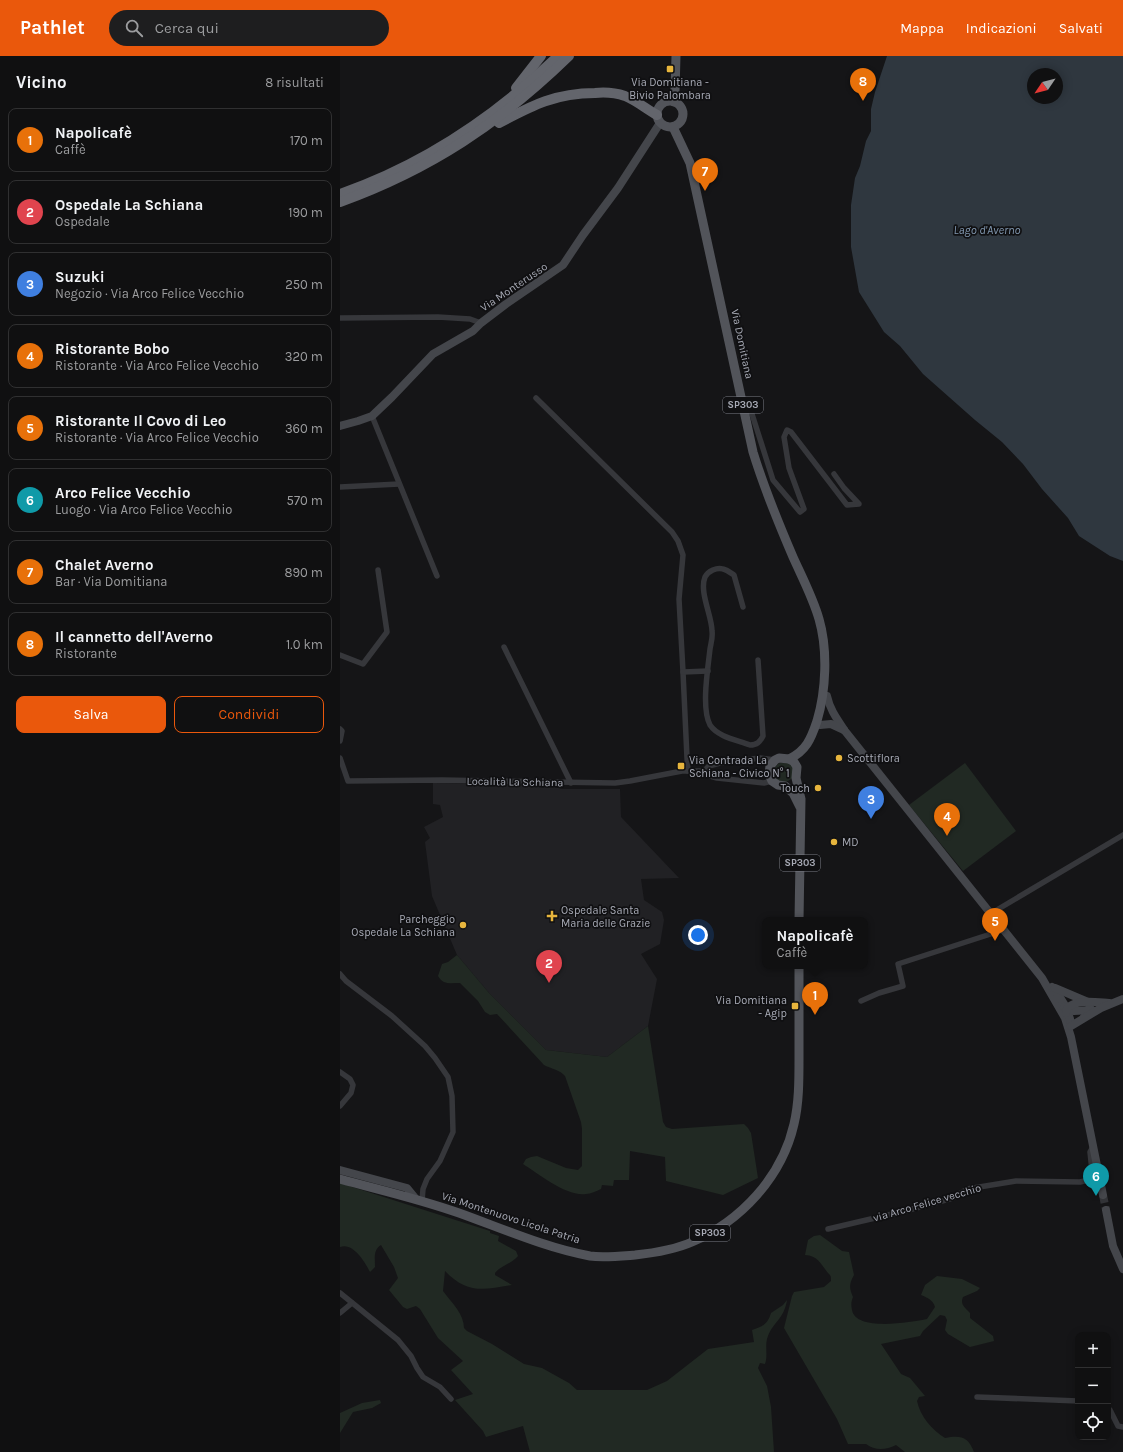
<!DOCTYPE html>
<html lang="it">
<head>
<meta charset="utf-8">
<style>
  :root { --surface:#101011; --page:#1e1e1f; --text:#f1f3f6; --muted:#9c9d9f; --line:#303031; --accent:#ea580c }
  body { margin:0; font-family:Karla,sans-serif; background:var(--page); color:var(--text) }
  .controls { position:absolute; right:12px; bottom:12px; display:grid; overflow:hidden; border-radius:8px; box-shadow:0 2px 10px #0003 }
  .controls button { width:36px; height:36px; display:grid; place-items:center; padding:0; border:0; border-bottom:1px solid var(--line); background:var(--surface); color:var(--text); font:20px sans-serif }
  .compass { position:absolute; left:687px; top:12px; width:36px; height:36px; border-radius:50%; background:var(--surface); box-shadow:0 2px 10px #0003; rotate:235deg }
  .you { position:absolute; left:358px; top:879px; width:14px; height:14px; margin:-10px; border:3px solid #fff; border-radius:50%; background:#1a73e8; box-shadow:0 0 0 6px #1a73e833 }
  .badge { display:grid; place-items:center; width:26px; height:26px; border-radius:50%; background:var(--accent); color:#fff; font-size:13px; font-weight:700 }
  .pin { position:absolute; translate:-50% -33px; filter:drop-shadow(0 1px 2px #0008) }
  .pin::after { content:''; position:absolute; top:21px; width:14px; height:12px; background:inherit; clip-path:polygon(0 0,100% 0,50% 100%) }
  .popup { position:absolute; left:422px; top:861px; width:106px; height:52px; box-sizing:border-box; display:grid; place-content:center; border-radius:8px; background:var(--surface); filter:drop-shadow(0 1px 3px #0005); font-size:13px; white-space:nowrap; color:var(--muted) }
  .popup b { font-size:15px; color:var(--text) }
  .popup::after { content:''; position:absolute; left:50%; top:100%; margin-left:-8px; border:8px solid transparent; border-top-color:var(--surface) }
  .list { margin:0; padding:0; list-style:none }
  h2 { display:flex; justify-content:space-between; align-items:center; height:52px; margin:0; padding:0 16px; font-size:17px }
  h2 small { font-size:13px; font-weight:400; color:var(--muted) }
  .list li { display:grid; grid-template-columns:26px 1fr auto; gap:12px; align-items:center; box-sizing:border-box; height:64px; margin:0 8px 8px; padding:0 8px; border:1px solid var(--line); border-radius:8px }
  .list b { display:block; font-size:15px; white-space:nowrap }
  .list p { margin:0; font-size:13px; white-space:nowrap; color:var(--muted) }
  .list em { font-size:13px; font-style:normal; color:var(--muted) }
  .actions { display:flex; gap:8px; padding:12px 16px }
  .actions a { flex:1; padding:9px 0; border:1px solid var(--accent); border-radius:8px; text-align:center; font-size:14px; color:var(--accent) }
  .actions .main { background:var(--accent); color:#fff }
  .icon { flex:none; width:22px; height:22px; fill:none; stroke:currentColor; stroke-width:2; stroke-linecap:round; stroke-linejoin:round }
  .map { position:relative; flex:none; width:783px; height:1396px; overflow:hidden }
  header { display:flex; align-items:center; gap:24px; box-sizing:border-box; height:56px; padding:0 20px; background:var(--accent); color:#fff }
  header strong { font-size:19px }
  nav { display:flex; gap:22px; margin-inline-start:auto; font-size:14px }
  .search { width:280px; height:36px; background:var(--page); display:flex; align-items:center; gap:10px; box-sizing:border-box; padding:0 14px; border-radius:22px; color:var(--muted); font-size:15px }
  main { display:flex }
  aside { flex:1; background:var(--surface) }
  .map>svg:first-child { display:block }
  .built { fill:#212124 }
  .green { fill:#212923 }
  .water { fill:#2f373f; fill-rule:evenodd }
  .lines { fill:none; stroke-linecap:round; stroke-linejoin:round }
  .secondary-tunnel { stroke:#323337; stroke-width:8; stroke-dasharray:8 4; stroke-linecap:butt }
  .street { stroke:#36373b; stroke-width:5.5 }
  .secondary { stroke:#44464b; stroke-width:8 }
  .primary { stroke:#52545a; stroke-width:9 }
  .highway { stroke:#63656c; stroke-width:10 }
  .poi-dot { fill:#e7b53d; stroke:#101012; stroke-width:1.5 }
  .labels { text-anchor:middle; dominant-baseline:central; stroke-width:3.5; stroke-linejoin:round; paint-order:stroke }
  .shield { fill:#101012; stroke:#7a7c85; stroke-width:1 }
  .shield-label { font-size:10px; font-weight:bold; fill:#a8abb6 }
  .poi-label { font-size:11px; fill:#a8abb6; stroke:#101012; text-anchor:start }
  .street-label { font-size:11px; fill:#a8abb6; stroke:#101012 }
  .water-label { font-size:12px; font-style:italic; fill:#8197af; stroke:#101012 }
</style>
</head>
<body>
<header>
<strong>Pathlet</strong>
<div class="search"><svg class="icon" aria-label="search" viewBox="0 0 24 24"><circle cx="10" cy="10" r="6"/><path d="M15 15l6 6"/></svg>Cerca qui</div>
<nav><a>Mappa</a><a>Indicazioni</a><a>Salvati</a></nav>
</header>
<main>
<aside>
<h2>Vicino<small>8 risultati</small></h2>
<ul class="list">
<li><span class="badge" style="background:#e8710a">1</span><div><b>Napolicafè</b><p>Caffè</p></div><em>170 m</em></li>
<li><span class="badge" style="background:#e0444e">2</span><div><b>Ospedale La Schiana</b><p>Ospedale</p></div><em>190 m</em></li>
<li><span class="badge" style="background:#3f7fe0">3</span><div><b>Suzuki</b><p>Negozio · Via Arco Felice Vecchio</p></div><em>250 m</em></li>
<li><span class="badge" style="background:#e8710a">4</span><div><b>Ristorante Bobo</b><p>Ristorante · Via Arco Felice Vecchio</p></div><em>320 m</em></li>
<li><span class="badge" style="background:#e8710a">5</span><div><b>Ristorante Il Covo di Leo</b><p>Ristorante · Via Arco Felice Vecchio</p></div><em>360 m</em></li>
<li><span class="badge" style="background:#0f9aa8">6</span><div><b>Arco Felice Vecchio</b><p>Luogo · Via Arco Felice Vecchio</p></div><em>570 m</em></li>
<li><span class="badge" style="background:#e8710a">7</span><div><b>Chalet Averno</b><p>Bar · Via Domitiana</p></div><em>890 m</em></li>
<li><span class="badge" style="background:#e8710a">8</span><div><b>Il cannetto dell'Averno</b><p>Ristorante</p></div><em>1.0 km</em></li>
</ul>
<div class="actions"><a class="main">Salva</a><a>Condividi</a></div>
</aside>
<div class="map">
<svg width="783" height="1396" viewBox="0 0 783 1396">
  <rect width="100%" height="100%" fill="#151517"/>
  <polygon class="built" points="93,727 208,728 222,733 280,733 281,761 339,822 301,823 304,844 322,856 324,864 320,888 301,898 317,923 308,970 267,1001 206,994 149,937 117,899 92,840 85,786 90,782 84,771 103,761 100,749 93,748"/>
  <g class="green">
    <circle cx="444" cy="716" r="10"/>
    <polygon points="625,707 676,775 623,815 569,749"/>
    <path d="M 117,899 L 149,937 L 206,994 L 267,1001 L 308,970 L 323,1066 L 326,1071 L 332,1073 L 404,1068 L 408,1072 L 411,1077 L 418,1122 L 383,1139 L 326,1125 L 325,1101 L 290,1095 L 289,1124 L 274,1124 L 273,1130 L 262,1129 L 261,1133 C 256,1135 251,1138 246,1138 C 227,1141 199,1118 183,1108 L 186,1103 L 191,1101 L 197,1100 L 226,1112 L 238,1114 L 242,1110 L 242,1073 L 241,1066 L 225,1020 C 220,1014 212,1013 204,1009 L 157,958 L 150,959 L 145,956 L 138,945 L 120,927 C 110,927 103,929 98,920 L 102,908 L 108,906 Z"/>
    <path d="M 0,1127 L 150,1175 L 150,1177 L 159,1180 L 158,1185 L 176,1195 L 178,1200 C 170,1209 160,1210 155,1217 L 155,1219 L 172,1229 C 143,1234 127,1238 105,1215 L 103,1235 C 112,1247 124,1258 124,1272 L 127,1275 L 152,1288 L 184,1308 L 202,1312 L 229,1327 L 237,1334 L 307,1334 L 327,1325 L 368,1293 L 414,1286 L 412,1274 C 422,1271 428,1268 431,1257 L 443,1249 L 447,1244 C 444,1264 432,1266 427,1283 C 425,1291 428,1299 425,1308 L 420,1307 L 418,1312 L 427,1330 L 431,1351 L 434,1396 L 190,1396 L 183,1370 L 146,1381 L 143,1375 L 115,1344 L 133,1338 L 111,1314 L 123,1305 L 98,1282 L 80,1253 L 76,1250 L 67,1253 L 63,1251 L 49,1234 L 58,1222 L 54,1211 L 41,1189 C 33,1194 35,1202 35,1211 L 30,1216 C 25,1206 13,1186 0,1191 Z"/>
    <path d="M 480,1179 L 502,1195 L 509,1196 L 514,1219 C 509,1228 509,1232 513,1241 C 511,1246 511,1249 512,1254 C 516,1276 571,1266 587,1263 L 595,1251 C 593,1244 588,1242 581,1239 L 585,1229 L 597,1220 L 622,1223 L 640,1232 L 637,1235 L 623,1241 C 620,1248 624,1251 630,1257 L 630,1262 L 653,1280 L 654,1285 L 630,1291 L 608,1278 L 605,1274 L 607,1264 L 605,1260 L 600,1259 L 583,1275 L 580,1280 L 541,1288 L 561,1318 L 570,1322 L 585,1340 L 579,1341 L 577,1345 C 580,1360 592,1374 605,1382 C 620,1379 628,1380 634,1396 L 565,1396 L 556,1389 C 546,1394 535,1395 526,1388 L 508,1388 L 497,1363 L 444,1272 L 452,1240 L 454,1236 L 484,1231 L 491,1225 C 491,1220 491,1220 488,1217 C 480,1207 478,1200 465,1199 L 468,1184 L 474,1180 Z"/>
    <polygon points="40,1344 41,1347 32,1352 13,1356 0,1377 0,1357 22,1347"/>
  </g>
  <path class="water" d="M 547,0 L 783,0 L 783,505 L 770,500 L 739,480 L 728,462 L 702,433 L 683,408 L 662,386 L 635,364 L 583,318 L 560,290 L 544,276 L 519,236 L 511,191 L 511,149 L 515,122 L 520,110 L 526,85 L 531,75 L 531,53 L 535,36 ZM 693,18 L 717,18 L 717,42 L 693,42 Z"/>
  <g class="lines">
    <polyline class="secondary-tunnel" points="763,1139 766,1154"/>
    <g class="street">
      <polyline points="0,262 98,261 130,263 141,267"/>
      <polyline points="196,342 332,476 338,485 343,499 339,543 343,616 347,702 348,715"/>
      <polyline points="404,350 412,358 433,424 460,456 464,453 449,412 444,381 447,374 451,376 507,449 519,448 504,432 494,418"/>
      <polyline points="32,360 97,520"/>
      <polyline points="0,431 59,428"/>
      <path d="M 403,551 L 394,519 C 391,517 387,514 383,513 C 377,511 368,515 365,521 C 359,536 372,560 372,575 C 373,581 371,587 370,593 C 368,612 361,652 370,669 C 378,681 397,684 410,689 C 417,689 420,686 423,680 L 418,604"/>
      <polyline points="164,591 231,727"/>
      <polyline points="0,599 23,608 47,576 38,514"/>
      <polyline points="343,616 368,615"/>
      <polyline points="0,673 2,675 0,685"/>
      <polyline points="0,702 8,725 102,724 275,727 290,725 342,715 364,715 370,720 377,722 424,727 432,725"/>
      <polyline points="364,715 369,710 380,707 420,702 435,704"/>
      <polyline points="650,858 783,779"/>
      <polyline points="0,918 6,925 52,960 85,990 95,1002 108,1021 112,1040 113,1076 100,1105 87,1123 83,1133 82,1145"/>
      <polyline points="521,945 539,937 563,930 558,908 663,874"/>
      <polyline points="0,1016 10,1023 13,1029 11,1037 0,1050"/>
      <polyline points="488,1173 565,1155 613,1142 627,1133 676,1125 740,1126 749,1124 752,1115 750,1096 753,1091"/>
      <polyline points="0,1237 58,1284 71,1300 77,1312 83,1321 100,1331 111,1343"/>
      <polyline points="0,1257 12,1247"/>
      <polyline points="637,1341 738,1345"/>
      <polyline points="768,1352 770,1354 778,1370 783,1371"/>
    </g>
    <g class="secondary">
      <polyline points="0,370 18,365 32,360 52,341 93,298 133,275 141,267 166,248 223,209 243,179 278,132 320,67"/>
      <path d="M 487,640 C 490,654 497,663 505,675 L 702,922 L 725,962 L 731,981 L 763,1139"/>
      <polyline points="480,669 491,668 504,674"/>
      <path d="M 712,931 C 721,942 729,953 731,968"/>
      <path d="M 715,932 L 748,946 C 752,952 748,956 744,961"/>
      <polyline points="724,951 734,955 752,954"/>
      <path d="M 726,957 L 727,952 C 737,943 755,946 769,947"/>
      <polyline points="731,970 761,952 783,943"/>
      <polyline points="0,1114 67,1132 76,1143"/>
      <polyline points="766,1154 773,1190 783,1213"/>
    </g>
    <g class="primary">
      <circle cx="330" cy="58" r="13"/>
      <polyline points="334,46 335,35 336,0"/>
      <path d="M 333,71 L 350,107 L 413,396 C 424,432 438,466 453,501 C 462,521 473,542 479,563 C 488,594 486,635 477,665 C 471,683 466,695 449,703"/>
      <polyline points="459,864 461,743 456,722 457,711 454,706 449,703 439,702 435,704 430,710 429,718 432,725 438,729 445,730 453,737 460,751"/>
      <path d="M 0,1123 C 40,1134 80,1143 119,1157 C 161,1172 206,1192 250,1200 C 263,1202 282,1200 295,1199 C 314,1197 334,1194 352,1186 C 401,1165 442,1121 454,1068 C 459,1047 459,1025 459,1003 C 459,972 459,941 459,910"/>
    </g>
    <g class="highway">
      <polyline points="176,32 201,0"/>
      <path d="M 159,67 C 193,49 216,37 255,37 C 265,36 276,37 285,40 C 297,45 306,53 317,59"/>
      <path d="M 0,138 C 83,109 155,61 218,0"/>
      <path d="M 0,146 C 91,113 160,67 229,0"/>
    </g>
  </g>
  <g class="poi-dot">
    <rect x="326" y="9" width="8" height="8" rx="2"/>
    <circle cx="499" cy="702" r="4"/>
    <rect x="337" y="706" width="8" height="8" rx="2"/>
    <circle cx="478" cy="732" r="4"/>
    <circle cx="494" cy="786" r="4"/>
    <path d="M210 854h4v4h4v4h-4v4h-4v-4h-4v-4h4z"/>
    <circle cx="123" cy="869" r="4"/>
    <rect x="451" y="946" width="8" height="8" rx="2"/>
  </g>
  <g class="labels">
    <g class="shield">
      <rect x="383" y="341" width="40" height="16" rx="3"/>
      <rect x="440" y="799" width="40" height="16" rx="3"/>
      <rect x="350" y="1169" width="40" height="16" rx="3"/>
    </g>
    <g class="shield-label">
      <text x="403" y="349">SP303</text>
      <text x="460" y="807">SP303</text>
      <text x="370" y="1177">SP303</text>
    </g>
    <g class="poi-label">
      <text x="330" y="26" text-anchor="middle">Via Domitiana -<tspan x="330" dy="13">Bivio Palombara</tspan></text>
      <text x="507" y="702">Scottiflora</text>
      <text x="349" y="704">Via Contrada La<tspan x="349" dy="13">Schiana - Civico N° 1</tspan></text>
      <text x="470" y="732" text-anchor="end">Touch</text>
      <text x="502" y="786">MD</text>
      <text x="221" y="854">Ospedale Santa<tspan x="221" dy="13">Maria delle Grazie</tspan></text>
      <text x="115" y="863" text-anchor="end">Parcheggio<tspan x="115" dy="13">Ospedale La Schiana</tspan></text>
      <text x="447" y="944" text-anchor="end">Via Domitiana<tspan x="447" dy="13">- Agip</tspan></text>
    </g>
    <g class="street-label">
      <text transform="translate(174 231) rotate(-34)">Via Monterusso</text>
      <text transform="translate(402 288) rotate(78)">Via Domitiana</text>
      <text transform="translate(175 726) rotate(1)">Località La Schiana</text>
      <text transform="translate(587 1147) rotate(-16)">via Arco Felice vecchio</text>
      <text transform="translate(171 1162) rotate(18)">Via Montenuovo Licola Patria</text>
    </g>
    <g class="water-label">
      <text x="647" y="174">Lago d'Averno</text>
    </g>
  </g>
</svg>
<div class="controls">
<button>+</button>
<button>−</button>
<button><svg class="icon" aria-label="locate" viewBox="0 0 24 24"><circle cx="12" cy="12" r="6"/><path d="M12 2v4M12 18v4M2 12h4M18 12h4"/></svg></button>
</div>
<svg class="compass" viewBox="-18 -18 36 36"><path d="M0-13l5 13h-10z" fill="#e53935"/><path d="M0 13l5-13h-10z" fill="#9c9d9f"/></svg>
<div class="you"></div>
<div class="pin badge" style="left:475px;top:959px;background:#e8710a">1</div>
<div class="popup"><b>Napolicafè</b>Caffè</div>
<div class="pin badge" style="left:209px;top:927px;background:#e0444e">2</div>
<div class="pin badge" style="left:531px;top:763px;background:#3f7fe0">3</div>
<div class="pin badge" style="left:607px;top:780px;background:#e8710a">4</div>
<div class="pin badge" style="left:655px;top:885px;background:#e8710a">5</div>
<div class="pin badge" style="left:756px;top:1140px;background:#0f9aa8">6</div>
<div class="pin badge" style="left:365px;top:135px;background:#e8710a">7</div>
<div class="pin badge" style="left:523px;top:45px;background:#e8710a">8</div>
</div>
</main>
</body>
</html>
